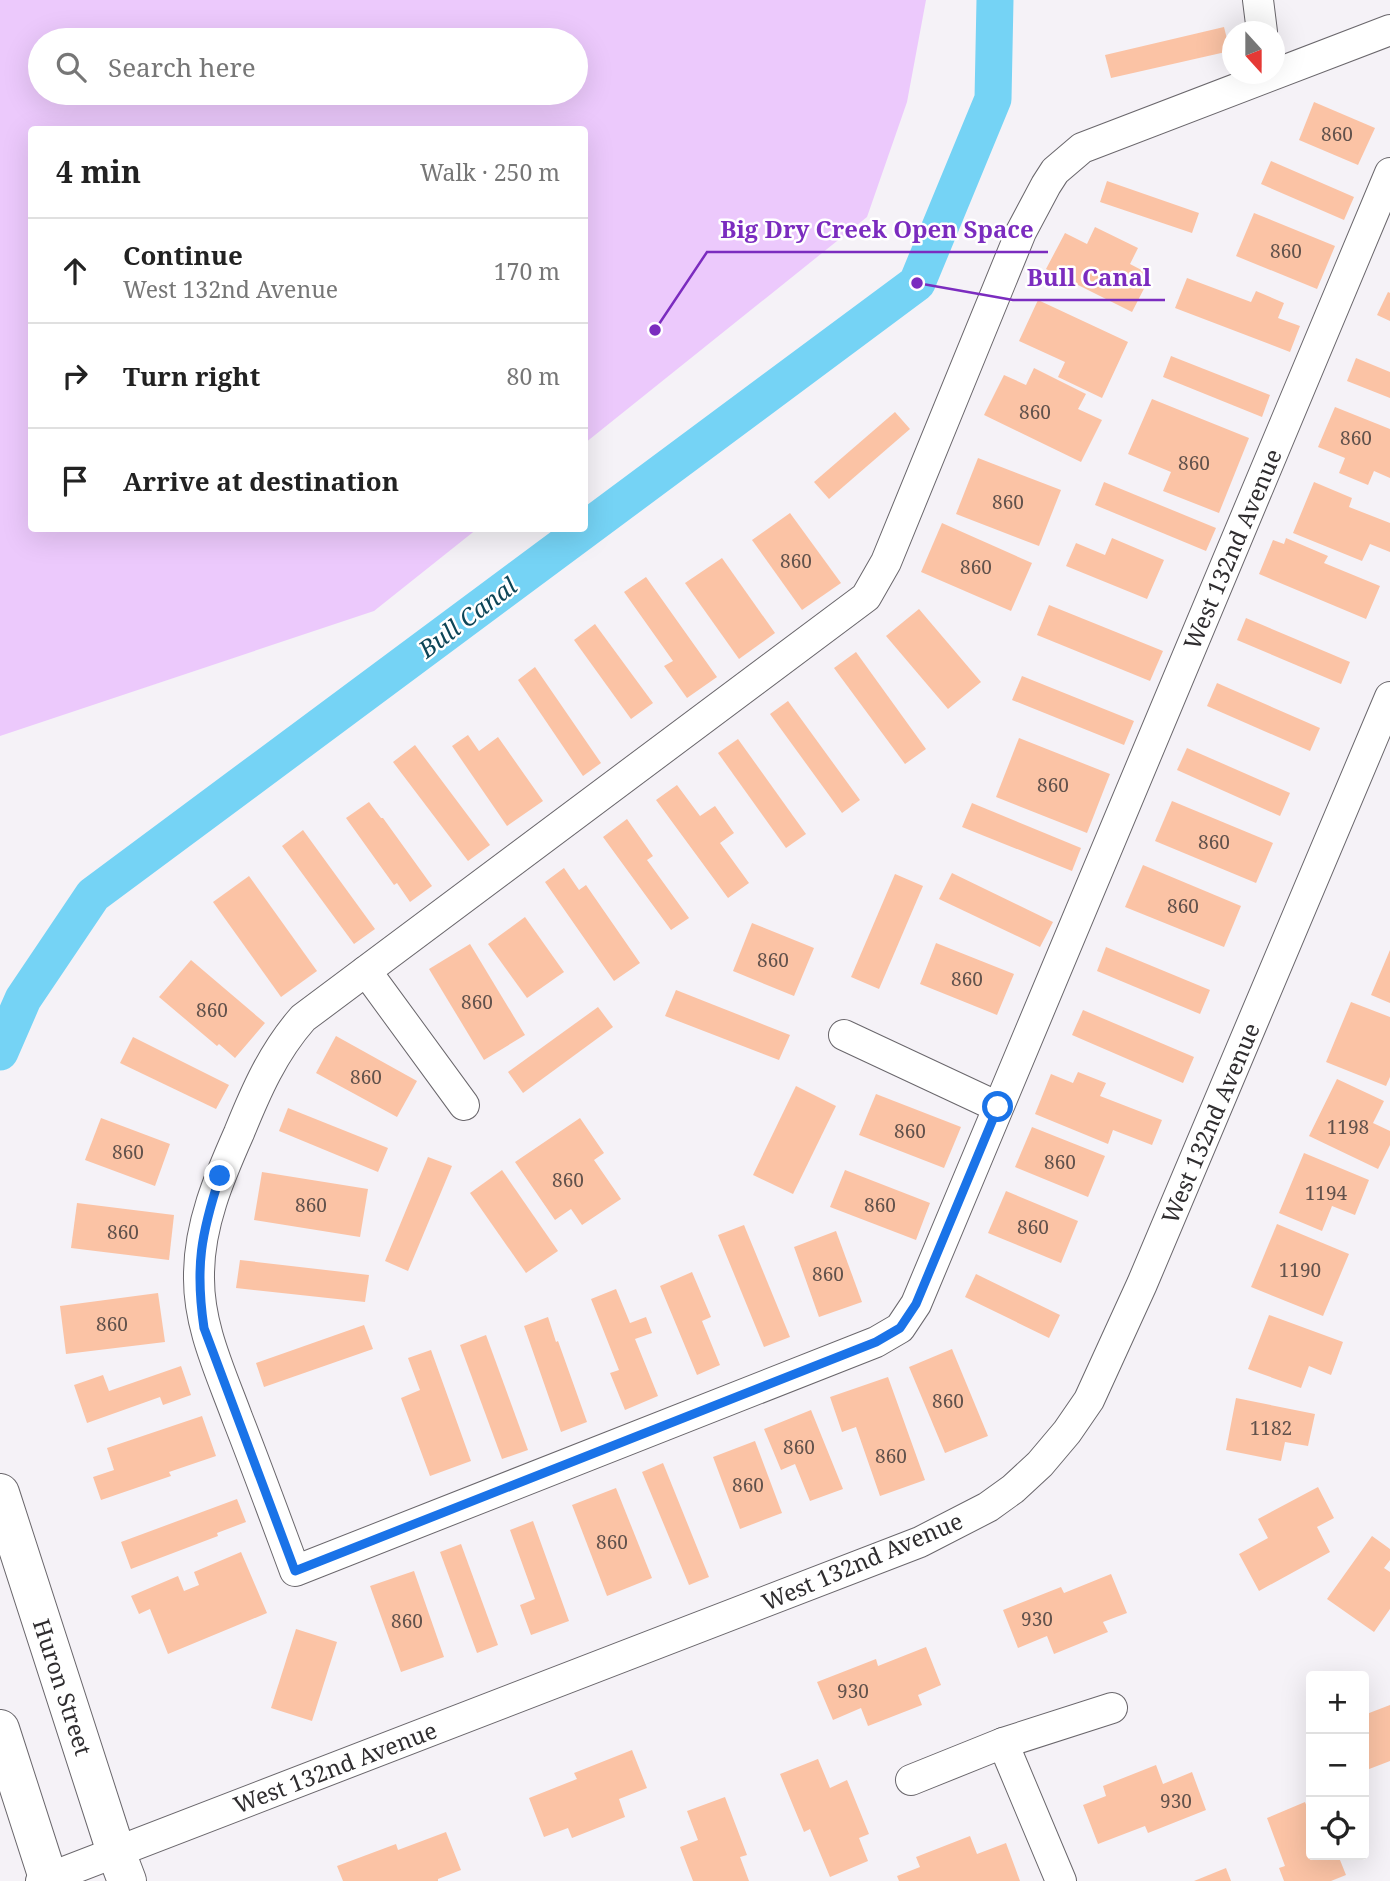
<!DOCTYPE html>
<html lang="en">
<head>
<meta charset="utf-8">
<style>
  :root { --surface:#fff; --page:#f2f2f2; --text:#222; --muted:#767676; --line:#e0e0e0 }
  body { margin:0; font-family:"Noto Serif",serif; background:var(--page); color:var(--text) }
  .controls { position:absolute; right:21px; bottom:21px; display:grid; overflow:hidden; border-radius:7px; box-shadow:0 7px 28px #0002 }
  .controls button { width:63px; height:63px; display:grid; place-items:center; padding:0; border:0; border-bottom:2px solid var(--line); background:var(--surface); color:var(--text); font:35px sans-serif }
  .compass { position:absolute; left:1222px; top:21px; width:63px; height:63px; border-radius:50%; background:var(--surface); box-shadow:0 7px 28px #0002; rotate:159deg }
  .stop { position:absolute; width:21px; height:21px; margin:-16px; border:5px solid #1a73e8; border-radius:50%; background:#fff }
  .stop.end { background:#1a73e8; border-color:#fff; box-shadow:0 2px 7px #0008 }
  .list { margin:0; padding:0; list-style:none }
  h2 { display:flex; justify-content:space-between; align-items:center; height:91px; margin:0; padding:0 28px; font-size:30px }
  h2 small { font-size:23px; font-weight:400; color:var(--muted) }
  .list li { display:grid; grid-template-columns:46px 1fr auto; gap:21px; align-items:center; box-sizing:border-box; height:105px; padding:0 28px; border-top:2px solid var(--line) }
  .list b { display:block; font-size:26px; white-space:nowrap }
  .list p { margin:0; font-size:23px; white-space:nowrap; color:var(--muted) }
  .list em { font-size:23px; font-style:normal; color:var(--muted) }
  .icon { flex:none; width:38px; height:38px; fill:none; stroke:currentColor; stroke-width:2; stroke-linecap:round; stroke-linejoin:round }
  .map { position:relative; flex:none; width:1390px; height:1881px; overflow:hidden }
  .search { position:absolute; background:var(--surface); box-shadow:0 7px 28px #0002; left:28px; top:28px; width:560px; height:77px; display:flex; align-items:center; gap:18px; box-sizing:border-box; padding:0 24px; border-radius:38px; color:var(--muted); font-size:26px }
  .panel { position:absolute; background:var(--surface); box-shadow:0 7px 28px #0002; left:28px; top:126px; width:560px; height:406px; border-radius:7px }
  .map>svg:first-child { display:block }
  .green { fill:#ecc9fc; fill-rule:evenodd }
  .lines { fill:none; stroke-linecap:round; stroke-linejoin:round }
  .canal { stroke:#75d3f5; stroke-width:37 }
  .building { fill:#fbc3a5 }
  .minor-casing { stroke:#6a676c; stroke-width:32 }
  .secondary-casing { stroke:#6a676c; stroke-width:40 }
  .minor { stroke:#fff; stroke-width:30 }
  .secondary { stroke:#fff; stroke-width:38 }
  .route { stroke:#1a73e8; stroke-width:9 }
  .labels { text-anchor:middle; dominant-baseline:central; stroke-width:5; stroke-linejoin:round; paint-order:stroke }
  .number-label { font-size:19px; fill:#62524c }
  .street-label { font-size:23px; fill:#2f2d2f; stroke:#fff }
  .water-label { font-size:24px; font-style:italic; fill:#0c4557; stroke:#fff }
  .leader { fill:none; stroke:#7b2cbf; stroke-width:2.5 }
  .callout-dot { fill:#7b2cbf; stroke:#fff; stroke-width:2.5 }
  .callout-label { font-size:24px; text-anchor:middle; font-weight:bold; fill:#7b2cbf; stroke:#fff; stroke-width:5; stroke-linejoin:round; paint-order:stroke }
</style>
</head>
<body>
<div class="map">
<svg width="1390" height="1881" viewBox="0 0 1390 1881">
  <rect width="100%" height="100%" fill="#f5f2f7"/>
  <path class="green" d="M 0,0 L 926,0 L 907,102 L 867,217 L 585,443 L 584,130 L 32,130 L 32,528 L 477,529 L 374,611 L 0,736 ZM 40,40 L 576,40 L 576,93 L 40,93 Z"/>
  <g class="lines">
    <polyline class="canal" points="0,1052 23,999 93,895 917,283 993,99 995,0"/>
  </g>
  <g class="building">
    <polygon points="1224,27 1230,51 1111,78 1105,55"/>
    <polygon points="1314,102 1375,128 1358,165 1299,140"/>
    <polygon points="1271,161 1354,197 1344,220 1261,184"/>
    <polygon points="1107,181 1199,213 1192,233 1100,202"/>
    <polygon points="1254,213 1335,246 1317,289 1236,256"/>
    <polygon points="1095,227 1138,248 1130,264 1151,275 1132,312 1046,269 1065,233 1087,244"/>
    <polygon points="1187,278 1251,302 1256,291 1284,303 1278,318 1300,326 1290,352 1175,308"/>
    <polygon points="1388,292 1390,293 1390,321 1377,315"/>
    <polygon points="1038,300 1128,342 1102,398 1058,377 1065,362 1019,341"/>
    <polygon points="1171,356 1270,395 1262,417 1163,377"/>
    <polygon points="1356,358 1390,372 1390,398 1347,381"/>
    <polygon points="1034,368 1086,394 1078,409 1102,420 1081,462 984,415 1004,375 1026,385"/>
    <polygon points="1152,399 1249,438 1219,513 1163,491 1171,472 1128,454"/>
    <polygon points="1335,407 1390,429 1390,478 1374,471 1368,485 1339,473 1345,458 1318,447"/>
    <polygon points="895,412 910,429 829,499 814,482"/>
    <polygon points="978,458 1061,490 1039,546 956,514"/>
    <polygon points="1104,482 1216,528 1206,551 1095,505"/>
    <polygon points="1314,482 1352,498 1349,507 1390,523 1390,552 1370,544 1362,561 1293,533"/>
    <polygon points="790,513 841,583 802,610 752,540"/>
    <polygon points="942,523 1032,563 1011,611 921,572"/>
    <polygon points="1112,538 1164,560 1147,599 1066,566 1076,543 1105,555"/>
    <polygon points="1286,538 1328,556 1324,563 1380,586 1366,619 1259,574 1273,540 1284,544"/>
    <polygon points="722,558 775,633 739,659 685,583"/>
    <polygon points="646,577 717,677 687,698 664,666 673,661 624,592"/>
    <polygon points="1049,605 1163,651 1150,681 1037,635"/>
    <polygon points="919,609 981,682 948,709 886,636"/>
    <polygon points="1246,618 1350,662 1341,684 1237,640"/>
    <polygon points="595,624 653,703 631,719 574,640"/>
    <polygon points="856,652 926,749 905,764 834,668"/>
    <polygon points="535,667 601,763 583,776 518,680"/>
    <polygon points="1022,676 1134,721 1124,745 1012,700"/>
    <polygon points="1217,683 1320,728 1310,751 1207,706"/>
    <polygon points="788,701 860,800 842,813 770,714"/>
    <polygon points="468,735 479,751 498,737 543,801 507,826 452,746"/>
    <polygon points="1019,738 1110,774 1087,833 996,797"/>
    <polygon points="738,739 806,834 786,848 718,753"/>
    <polygon points="415,745 490,845 468,861 393,762"/>
    <polygon points="1187,748 1290,793 1280,816 1177,770"/>
    <polygon points="677,785 700,816 715,806 734,833 720,843 749,883 728,898 656,800"/>
    <polygon points="1172,801 1273,843 1256,883 1155,841"/>
    <polygon points="369,802 381,818 383,818 432,886 410,902 397,883 394,885 346,818"/>
    <polygon points="972,803 1081,848 1072,871 962,827"/>
    <polygon points="627,819 653,856 647,860 689,918 671,930 603,837"/>
    <polygon points="303,830 375,929 354,944 282,846"/>
    <polygon points="1143,865 1241,906 1224,947 1125,907"/>
    <polygon points="564,868 579,890 586,885 640,963 614,981 545,882"/>
    <polygon points="952,873 1053,922 1040,947 939,899"/>
    <polygon points="895,874 923,886 879,989 851,977"/>
    <polygon points="249,876 317,971 281,997 213,902"/>
    <polygon points="525,917 564,972 527,998 488,944"/>
    <polygon points="752,923 814,948 794,996 733,971"/>
    <polygon points="936,943 1014,974 997,1015 920,984"/>
    <polygon points="470,944 525,1035 484,1060 429,969"/>
    <polygon points="1106,947 1210,990 1200,1014 1097,971"/>
    <polygon points="1390,950 1390,1003 1371,995"/>
    <polygon points="191,960 265,1023 235,1058 219,1044 217,1046 159,997"/>
    <polygon points="676,990 790,1035 779,1060 665,1016"/>
    <polygon points="1351,1002 1390,1017 1390,1077 1386,1086 1326,1062"/>
    <polygon points="598,1007 613,1027 523,1093 508,1072"/>
    <polygon points="1083,1010 1194,1057 1183,1083 1072,1035"/>
    <polygon points="336,1036 417,1081 397,1117 316,1073"/>
    <polygon points="133,1037 229,1085 216,1109 120,1063"/>
    <polygon points="1078,1072 1106,1083 1100,1096 1162,1120 1152,1145 1113,1130 1108,1144 1035,1114 1051,1074 1073,1083"/>
    <polygon points="1337,1079 1384,1101 1373,1123 1390,1131 1390,1145 1378,1169 1309,1136"/>
    <polygon points="796,1086 836,1106 793,1194 753,1175"/>
    <polygon points="876,1094 961,1127 944,1168 859,1135"/>
    <polygon points="288,1108 388,1148 378,1172 279,1131"/>
    <polygon points="101,1118 170,1144 155,1186 85,1160"/>
    <polygon points="580,1118 604,1153 594,1160 621,1199 582,1225 571,1209 555,1220 515,1162"/>
    <polygon points="1032,1127 1105,1156 1088,1197 1015,1167"/>
    <polygon points="1304,1153 1369,1180 1355,1215 1332,1206 1322,1231 1279,1213"/>
    <polygon points="428,1157 452,1166 408,1271 385,1261"/>
    <polygon points="502,1170 558,1251 526,1273 470,1193"/>
    <polygon points="845,1170 930,1203 916,1240 830,1207"/>
    <polygon points="262,1172 368,1189 360,1237 254,1220"/>
    <polygon points="1006,1191 1078,1221 1061,1263 988,1233"/>
    <polygon points="77,1203 174,1215 169,1260 71,1248"/>
    <polygon points="1277,1224 1349,1254 1323,1316 1251,1287"/>
    <polygon points="744,1225 790,1337 764,1347 718,1235"/>
    <polygon points="836,1231 862,1302 819,1317 794,1247"/>
    <polygon points="240,1260 369,1275 365,1302 236,1288"/>
    <polygon points="692,1272 711,1317 702,1321 720,1365 697,1375 660,1286"/>
    <polygon points="976,1274 1060,1315 1049,1338 965,1297"/>
    <polygon points="616,1289 630,1323 646,1317 652,1333 635,1339 658,1396 625,1410 610,1373 619,1370 591,1299"/>
    <polygon points="158,1293 165,1342 66,1354 60,1306"/>
    <polygon points="1269,1315 1343,1342 1331,1375 1309,1366 1301,1388 1248,1369"/>
    <polygon points="548,1317 556,1342 558,1341 587,1422 561,1432 524,1326"/>
    <polygon points="364,1325 373,1349 264,1387 256,1363"/>
    <polygon points="486,1335 528,1450 502,1459 460,1345"/>
    <polygon points="952,1349 988,1436 945,1453 909,1367"/>
    <polygon points="431,1350 471,1461 430,1476 401,1398 420,1390 408,1358"/>
    <polygon points="181,1366 191,1395 163,1405 160,1397 87,1423 74,1385 103,1375 109,1391"/>
    <polygon points="888,1377 925,1480 880,1496 856,1427 842,1432 830,1397"/>
    <polygon points="1236,1398 1315,1414 1308,1446 1285,1442 1281,1461 1226,1450"/>
    <polygon points="811,1410 843,1489 810,1501 795,1464 781,1470 764,1429"/>
    <polygon points="202,1416 216,1456 169,1472 171,1476 101,1500 93,1477 114,1470 107,1448"/>
    <polygon points="755,1441 782,1513 740,1529 713,1457"/>
    <polygon points="663,1463 709,1577 689,1585 642,1472"/>
    <polygon points="1318,1487 1334,1518 1317,1527 1330,1552 1259,1591 1239,1554 1268,1538 1258,1519"/>
    <polygon points="616,1488 652,1578 607,1596 572,1505"/>
    <polygon points="237,1499 246,1522 217,1533 218,1536 131,1569 121,1542"/>
    <polygon points="533,1521 569,1621 531,1635 520,1605 535,1599 510,1530"/>
    <polygon points="1372,1536 1390,1549 1390,1560 1384,1568 1390,1572 1390,1609 1374,1632 1327,1599"/>
    <polygon points="461,1544 498,1645 477,1653 440,1552"/>
    <polygon points="241,1552 267,1613 168,1654 150,1609 139,1614 131,1596 178,1576 184,1591 199,1585 194,1572"/>
    <polygon points="414,1571 444,1657 401,1672 370,1586"/>
    <polygon points="1111,1574 1127,1613 1103,1622 1108,1632 1054,1654 1047,1636 1018,1648 1003,1610 1061,1587 1064,1593"/>
    <polygon points="296,1629 337,1642 312,1721 271,1708"/>
    <polygon points="926,1647 941,1685 918,1695 922,1705 868,1726 861,1708 833,1720 817,1682 876,1659 878,1666"/>
    <polygon points="1390,1705 1390,1761 1364,1771 1364,1715"/>
    <polygon points="632,1750 647,1788 619,1799 625,1817 572,1838 568,1828 544,1837 529,1798 577,1779 574,1773"/>
    <polygon points="818,1759 830,1788 847,1780 869,1834 859,1838 868,1861 830,1877 810,1829 804,1832 780,1774"/>
    <polygon points="1156,1765 1163,1784 1192,1772 1206,1810 1148,1833 1145,1826 1098,1844 1083,1805 1106,1796 1103,1786"/>
    <polygon points="725,1797 747,1855 740,1857 749,1881 693,1881 680,1847 698,1840 687,1811"/>
    <polygon points="1305,1802 1311,1817 1311,1855 1338,1855 1346,1875 1331,1881 1284,1881 1279,1868 1285,1866 1267,1818"/>
    <polygon points="446,1832 461,1870 438,1879 438,1881 343,1881 337,1866 396,1844 398,1850"/>
    <polygon points="970,1836 977,1854 1006,1843 1020,1881 899,1881 897,1876 920,1867 916,1857"/>
    <polygon points="1226,1868 1231,1881 1194,1881"/>
  </g>
  <g class="lines">
    <g class="minor-casing">
      <g id="minor">
        <polyline points="1258,0 1262,32"/>
        <path d="M 1390,30 L 1082,148 L 1055,171 L 1046,185 L 1021,232 L 886,562 L 866,597 L 303,1018 C 273,1052 256,1091 239,1133 C 219,1178 199,1225 199,1275 C 198,1325 220,1371 237,1417 C 257,1468 276,1520 295,1571 L 876,1342 L 900,1328 L 916,1304 L 1390,173"/>
        <polyline points="366,971 464,1105"/>
        <polyline points="844,1035 998,1107"/>
        <polyline points="1003,1743 1061,1881"/>
        <polyline points="911,1780 1003,1743 1112,1708"/>
        <polyline points="41,1881 920,1542 988,1507 1013,1489 1040,1464 1067,1432 1089,1400 1142,1284 1390,697"/>
      </g>
    </g>
    <g class="secondary-casing">
      <g id="secondary">
        <polyline points="0,1493 116,1852 127,1881"/>
        <polyline points="0,1729 49,1881"/>
      </g>
    </g>
    <use href="#minor" class="minor"/>
    <use href="#secondary" class="secondary"/>
  </g>
  <g class="lines">
    <path class="route" d="M 220,1176 C 201,1234 195,1267 204,1328 L 295,1571 L 876,1342 L 900,1328 L 916,1304 L 998,1107"/>
  </g>
  <g class="labels">
    <g class="number-label">
      <text x="1337" y="134">860</text>
      <text x="1286" y="251">860</text>
      <text x="1035" y="412">860</text>
      <text x="1356" y="438">860</text>
      <text x="1194" y="463">860</text>
      <text x="1008" y="502">860</text>
      <text x="796" y="561">860</text>
      <text x="976" y="567">860</text>
      <text x="1053" y="785">860</text>
      <text x="1214" y="842">860</text>
      <text x="1183" y="906">860</text>
      <text x="773" y="960">860</text>
      <text x="967" y="979">860</text>
      <text x="477" y="1002">860</text>
      <text x="212" y="1010">860</text>
      <text x="366" y="1077">860</text>
      <text x="1348" y="1127">1198</text>
      <text x="910" y="1131">860</text>
      <text x="128" y="1152">860</text>
      <text x="1060" y="1162">860</text>
      <text x="568" y="1180">860</text>
      <text x="1326" y="1193">1194</text>
      <text x="311" y="1205">860</text>
      <text x="880" y="1205">860</text>
      <text x="1033" y="1227">860</text>
      <text x="123" y="1232">860</text>
      <text x="1300" y="1270">1190</text>
      <text x="828" y="1274">860</text>
      <text x="112" y="1324">860</text>
      <text x="948" y="1401">860</text>
      <text x="1271" y="1428">1182</text>
      <text x="799" y="1447">860</text>
      <text x="891" y="1456">860</text>
      <text x="748" y="1485">860</text>
      <text x="612" y="1542">860</text>
      <text x="1037" y="1619">930</text>
      <text x="407" y="1621">860</text>
      <text x="853" y="1691">930</text>
      <text x="1176" y="1801">930</text>
    </g>
    <g class="street-label">
      <text transform="translate(1232 549) rotate(-67)">West 132nd Avenue</text>
      <text transform="translate(1210 1123) rotate(-67)">West 132nd Avenue</text>
      <text transform="translate(862 1561) rotate(-23)">West 132nd Avenue</text>
      <text transform="translate(63 1687) rotate(72)">Huron Street</text>
      <text transform="translate(335 1767) rotate(-21)">West 132nd Avenue</text>
    </g>
    <g class="water-label">
      <text transform="translate(467 617) rotate(-37)">Bull Canal</text>
    </g>
  </g>
  <path class="leader" d="M655 330L707 252H1048M917 283L1013 300H1165"/>
  <g class="callout-dot">
    <circle cx="655" cy="330" r="7"/>
    <circle cx="917" cy="283" r="7"/>
  </g>
  <g class="callout-label">
    <text x="877" y="238">Big Dry Creek Open Space</text>
    <text x="1089" y="286">Bull Canal</text>
  </g>
</svg>
<div class="controls">
<button>+</button>
<button>−</button>
<button><svg class="icon" aria-label="locate" viewBox="0 0 24 24"><circle cx="12" cy="12" r="6"/><path d="M12 2v4M12 18v4M2 12h4M18 12h4"/></svg></button>
</div>
<svg class="compass" viewBox="-18 -18 36 36"><path d="M0-13l5 13h-10z" fill="#e53935"/><path d="M0 13l5-13h-10z" fill="#767676"/></svg>
<div class="stop" style="left:998px;top:1107px"></div>
<div class="stop end" style="left:220px;top:1176px"></div>
<div class="search"><svg class="icon" aria-label="search" viewBox="0 0 24 24"><circle cx="10" cy="10" r="6"/><path d="M15 15l6 6"/></svg>Search here</div>
<section class="panel">
<h2>4 min<small>Walk · 250 m</small></h2>
<ul class="list">
<li><svg class="icon" aria-label="ahead" viewBox="0 0 24 24"><path d="M12 20V5M6 11l6-6 6 6"/></svg><div><b>Continue</b><p>West 132nd Avenue</p></div><em>170 m</em></li>
<li><svg class="icon" aria-label="right" viewBox="0 0 24 24"><path d="M7 20v-9h11M14 6l5 5-5 5"/></svg><div><b>Turn right</b></div><em>80 m</em></li>
<li><svg class="icon" aria-label="arrive" viewBox="0 0 24 24"><path d="M6 21V4h12l-3 4 3 4H6"/></svg><div><b>Arrive at destination</b></div></li>
</ul>
</section>
</div>
</body>
</html>
